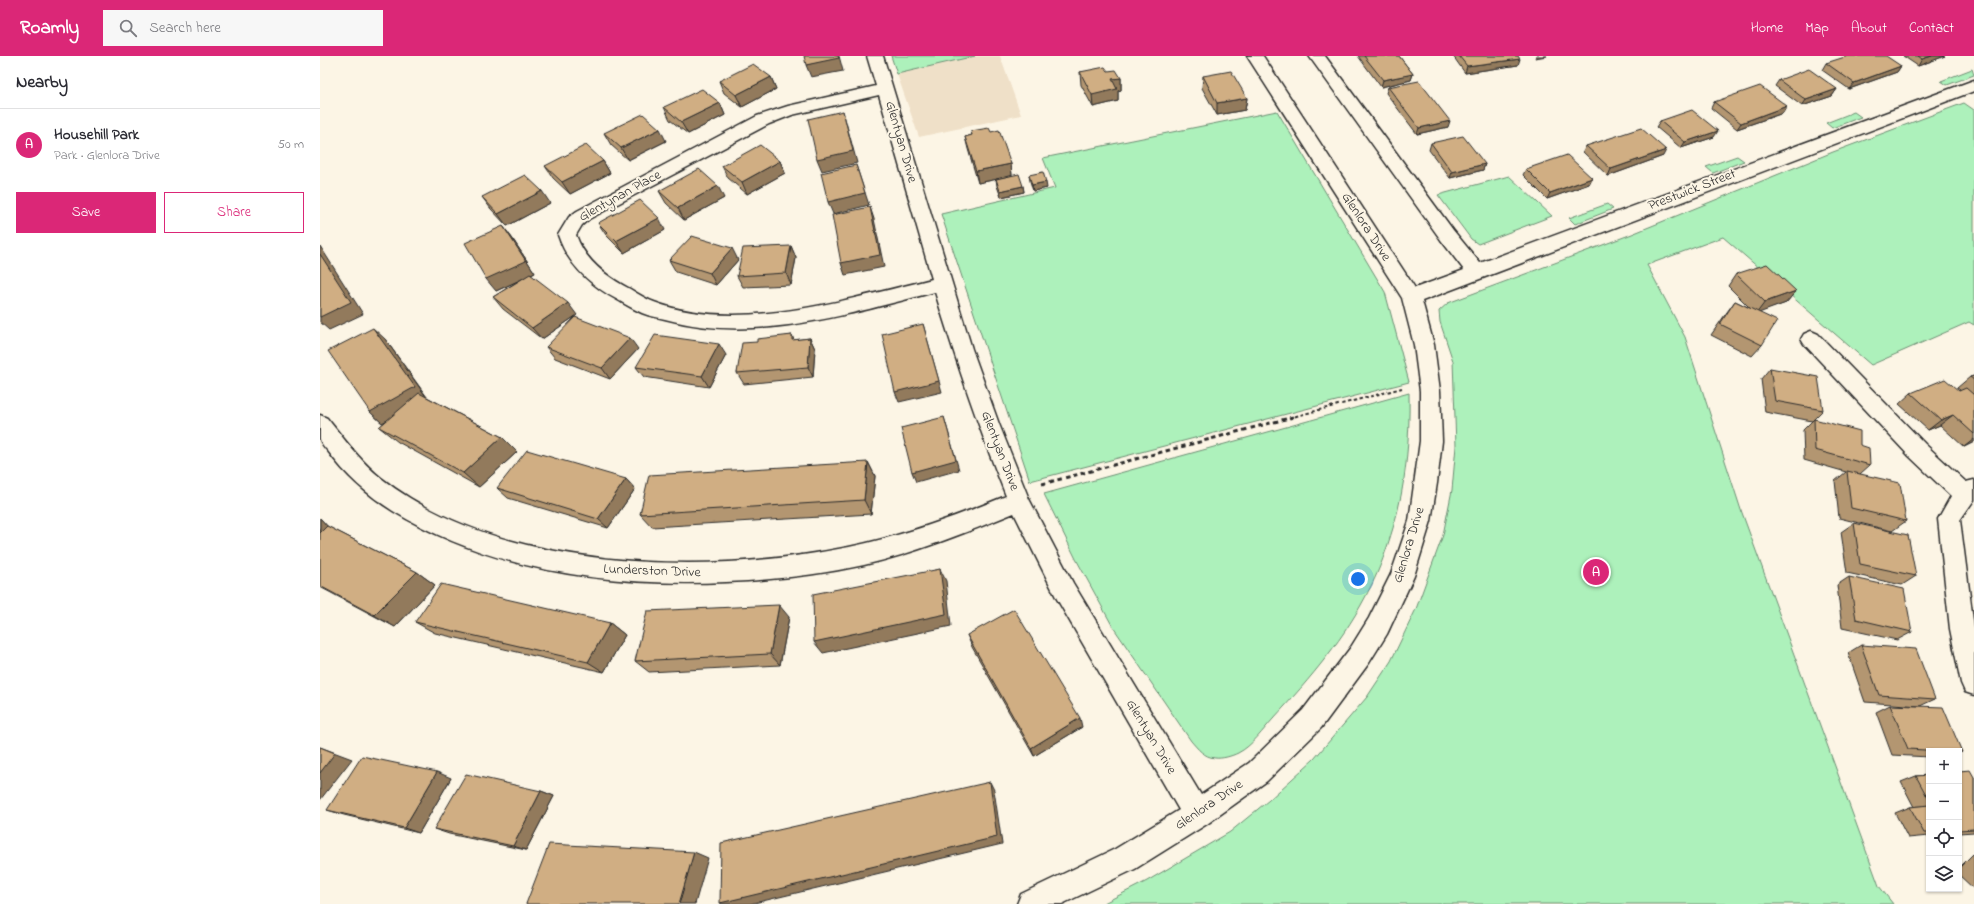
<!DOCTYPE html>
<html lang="en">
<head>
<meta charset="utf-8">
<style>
  :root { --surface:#fff; --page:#f7f7f7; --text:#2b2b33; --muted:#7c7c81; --line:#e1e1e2; --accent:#db2777 }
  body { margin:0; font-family:"Indie Flower",sans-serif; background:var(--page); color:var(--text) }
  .controls { position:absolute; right:12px; bottom:12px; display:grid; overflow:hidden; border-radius:0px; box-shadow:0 1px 3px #0004 }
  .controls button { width:36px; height:36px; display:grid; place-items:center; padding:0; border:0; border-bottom:1px solid var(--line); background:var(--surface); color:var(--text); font:20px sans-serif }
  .you { position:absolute; left:1038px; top:523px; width:14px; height:14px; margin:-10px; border:3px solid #fff; border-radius:50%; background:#1a73e8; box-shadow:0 0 0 6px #1a73e833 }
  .badge { display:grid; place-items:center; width:26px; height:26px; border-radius:50%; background:var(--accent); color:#fff; font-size:13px; font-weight:700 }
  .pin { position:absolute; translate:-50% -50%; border:2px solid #fff; box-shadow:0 1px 4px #0006 }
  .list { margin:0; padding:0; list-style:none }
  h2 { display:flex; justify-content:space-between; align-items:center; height:52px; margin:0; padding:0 16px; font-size:17px }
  h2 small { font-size:13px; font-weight:400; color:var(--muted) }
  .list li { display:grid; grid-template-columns:26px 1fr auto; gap:12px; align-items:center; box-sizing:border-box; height:72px; padding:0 16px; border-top:1px solid var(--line) }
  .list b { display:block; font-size:15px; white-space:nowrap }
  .list p { margin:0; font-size:13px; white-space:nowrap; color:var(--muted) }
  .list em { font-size:13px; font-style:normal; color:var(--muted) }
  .actions { display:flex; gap:8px; padding:12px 16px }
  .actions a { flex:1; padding:9px 0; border:1px solid var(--accent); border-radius:0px; text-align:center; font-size:14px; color:var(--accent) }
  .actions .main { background:var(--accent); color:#fff }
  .icon { flex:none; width:22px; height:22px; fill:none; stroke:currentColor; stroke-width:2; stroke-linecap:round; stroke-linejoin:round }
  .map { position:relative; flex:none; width:1654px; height:848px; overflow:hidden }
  header { display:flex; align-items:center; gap:24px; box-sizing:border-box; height:56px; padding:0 20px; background:var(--accent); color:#fff }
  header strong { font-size:19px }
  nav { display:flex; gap:22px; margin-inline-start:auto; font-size:14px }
  .search { width:280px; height:36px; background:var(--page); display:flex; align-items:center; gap:10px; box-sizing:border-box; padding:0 14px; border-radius:0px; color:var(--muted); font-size:15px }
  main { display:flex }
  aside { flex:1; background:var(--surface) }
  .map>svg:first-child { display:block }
  .built { fill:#efe0c8 }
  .green { fill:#adf1bb; stroke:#6c8e73 }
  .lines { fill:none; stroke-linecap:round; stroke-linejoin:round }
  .minor-casing { stroke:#2b2b2b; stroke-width:3 }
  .path-far1 { stroke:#2b2b2b; stroke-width:2; stroke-dasharray:3.5 2.5; stroke-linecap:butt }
  .path { stroke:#2b2b2b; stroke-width:3; stroke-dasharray:4.5 3.5; stroke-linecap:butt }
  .minor { fill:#fcf5e5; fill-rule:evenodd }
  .wall { fill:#b39671; stroke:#2b2b2b }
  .shaded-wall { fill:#927a5c; stroke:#2b2b2b }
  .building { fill:#d0ae83; stroke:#2b2b2b }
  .labels { text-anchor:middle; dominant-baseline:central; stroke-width:4; stroke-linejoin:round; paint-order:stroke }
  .street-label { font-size:14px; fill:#2b2b2b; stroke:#fcf5e5 }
</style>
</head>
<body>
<header>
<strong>Roamly</strong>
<div class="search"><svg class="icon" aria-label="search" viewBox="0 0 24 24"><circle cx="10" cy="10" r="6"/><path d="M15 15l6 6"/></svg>Search here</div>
<nav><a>Home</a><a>Map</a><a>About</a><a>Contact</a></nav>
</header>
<main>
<aside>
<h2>Nearby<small></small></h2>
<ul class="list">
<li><span class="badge">A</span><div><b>Househill Park</b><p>Park · Glenlora Drive</p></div><em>50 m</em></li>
</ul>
<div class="actions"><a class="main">Save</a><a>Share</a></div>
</aside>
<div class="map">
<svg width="1654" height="848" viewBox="0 0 1654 848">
  <rect width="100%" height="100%" fill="#fcf5e5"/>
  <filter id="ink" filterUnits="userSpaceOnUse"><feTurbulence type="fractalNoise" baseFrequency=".025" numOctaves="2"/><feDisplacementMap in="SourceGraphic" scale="8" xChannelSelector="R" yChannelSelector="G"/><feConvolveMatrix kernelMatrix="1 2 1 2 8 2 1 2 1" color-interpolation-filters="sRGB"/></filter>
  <g filter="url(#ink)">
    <polygon class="built" points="655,0 680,0 701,59 599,81 577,18"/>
    <g class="green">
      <polygon points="571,0 655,0 577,18"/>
      <polygon points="1652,13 1654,19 1627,29 1621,25"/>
      <polygon points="1644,47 1654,54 1654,269 1649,266 1551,309 1403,181 1327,209 1365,281 1421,454 1559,830 1573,848 782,848 827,825 910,776 949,744 994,703 1047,641 1071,605 1096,553 1123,479 1132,434 1136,390 1133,305 1120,266 1119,255 1128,247 1312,178 1513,96"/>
      <polygon points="957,55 1065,236 1089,326 710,425 621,158 735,132 723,102"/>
      <polygon points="1534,56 1541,61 1512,72 1506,67"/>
      <polygon points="1417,100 1424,105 1393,117 1386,111"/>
      <polygon points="1189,120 1232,160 1158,188 1151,183 1118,139"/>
      <polygon points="1287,148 1293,153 1255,168 1249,162"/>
      <path d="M 1089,337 C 1090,382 1086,429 1073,472 C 1067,492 1060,513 1050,532 C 1026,581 990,623 953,663 C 943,674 932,690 918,697 C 912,700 902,703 895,702 C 884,701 878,693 871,685 L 793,571 L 756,503 L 724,438 Z"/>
    </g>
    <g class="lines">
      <g class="minor-casing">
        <g id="minor">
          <path d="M 547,0 L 563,0 L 652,293 L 679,368 L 709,443 L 753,527 L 881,739 L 929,707 L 983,654 L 1031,591 L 1049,562 L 1071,518 L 1089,465 L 1100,385 L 1100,335 L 1094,289 L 1082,242 L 927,0 L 943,0 L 1095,232 L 1144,214 L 1121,184 L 989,0 L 1005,0 L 1133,174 L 1160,207 L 1654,24 L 1654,35 L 1102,245 L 1114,289 L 1120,335 L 1122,385 L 1117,427 L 1111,465 L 1094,520 L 1067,578 L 1049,607 L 1001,672 L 947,725 L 887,768 L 815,813 L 742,848 L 697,848 L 701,838 L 795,793 L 859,754 L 737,543 L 694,457 C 645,477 595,497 544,509 C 498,519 452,524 406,526 C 291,531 173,516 73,455 C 48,439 26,420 8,395 C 5,392 1,387 0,383 C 0,375 0,367 0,359 L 7,362 C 24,383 40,405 61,422 C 180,516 387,520 529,491 C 583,480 635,461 686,440 C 659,373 636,305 615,236 C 528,258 435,288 345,263 C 337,261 329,260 322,257 C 313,253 305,248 298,244 C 270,229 248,209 238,179 L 249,161 L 257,155 L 437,60 L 468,50 L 556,30 ZM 559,39 L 612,223 C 529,243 417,278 334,246 C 326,243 318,238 310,233 C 287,221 265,205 256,179 L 262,169 L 269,163 L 449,68 L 472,59 Z"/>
          <polygon points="1491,275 1498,278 1605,388 1646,426 1654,424 1654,444 1640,464 1654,572 1654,639 1645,636 1641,627 1630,573 1618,463 1631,440 1589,400 1484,288 1481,283 1484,278"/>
        </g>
      </g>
      <polyline class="path-far1" points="969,362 1082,332"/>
      <polyline class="path" points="722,428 973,361"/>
      <use href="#minor" class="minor"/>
    </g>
    <g class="wall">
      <polygon points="1038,0 1079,0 1093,18 1091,24 1061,31"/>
      <polygon points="1133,0 1198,0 1198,9 1145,17"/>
      <polygon points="1583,0 1625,0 1598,10"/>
      <polygon points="1506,7 1581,10 1577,16 1529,33 1502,14"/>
      <polygon points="788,15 801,22 801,34 798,35 798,45 773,51 761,29 760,16"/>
      <polygon points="883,20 927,42 925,54 897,59 882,32"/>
      <polygon points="451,21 456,33 422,51 404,37 399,25"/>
      <polygon points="1459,24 1517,33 1512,40 1482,50 1455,30"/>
      <polygon points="1068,31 1128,71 1097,78 1066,37"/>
      <polygon points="1394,46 1463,57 1417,73 1391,52"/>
      <polygon points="400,47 405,59 368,78 350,64 344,51"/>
      <polygon points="1340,65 1394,81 1361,92 1336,71"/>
      <polygon points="651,75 671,76 691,108 692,120 658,127 648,93 645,81 652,79"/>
      <polygon points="284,77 346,85 308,104 291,89"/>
      <polygon points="1111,87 1165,108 1163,114 1130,122 1109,94"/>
      <polygon points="1266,90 1343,100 1288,120 1263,96"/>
      <polygon points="283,105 290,117 250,138 233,122 225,110"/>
      <polygon points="460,105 465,117 427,138 408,122 402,110"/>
      <polygon points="1206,113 1272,122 1269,128 1227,143 1203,119"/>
      <polygon points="709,119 727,132 713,135 710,125"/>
      <polygon points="676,123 703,130 704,136 681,141 677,130"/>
      <polygon points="339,135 404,142 364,164 346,147"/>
      <polygon points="162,141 230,147 187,170 171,153"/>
      <polygon points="278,167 345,174 304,197 286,179"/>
      <polygon points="183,170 192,182 215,217 211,219 257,259 222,283 183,253 173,241 200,224 176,235"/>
      <polygon points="471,190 476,202 471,229 423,231 417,220"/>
      <polygon points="349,204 418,204 396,229 356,216"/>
      <polygon points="1416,218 1476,235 1466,247 1439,256 1442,289 1432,300 1391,279 1407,256 1415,245 1430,252 1408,230"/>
      <polygon points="472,279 474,284 490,282 495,293 493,321 424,328 417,317 437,286"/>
      <polygon points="65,283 107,341 182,381 197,396 159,431 78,386 59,371 69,363 62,367 50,356"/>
      <polygon points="226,291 318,293 290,323 235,302"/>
      <polygon points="406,299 389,331 324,321 316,311"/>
      <polygon points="1450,312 1503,354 1492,365 1445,356 1441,323"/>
      <polygon points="1654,320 1654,386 1644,391 1620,369 1608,374 1579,348 1591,337 1639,335 1640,334 1637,332 1650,321"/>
      <polygon points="1494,363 1540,389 1550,409 1540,418 1586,465 1572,475 1519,462 1515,425 1526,416 1484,404 1483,374"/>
      <polygon points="548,406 555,420 551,458 332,471 320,458"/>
      <polygon points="306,423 315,433 288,472 188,442 177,432"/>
      <polygon points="0,462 7,470 97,516 115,529 75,571 0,531"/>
      <polygon points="1534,467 1596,520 1582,529 1527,517 1521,476"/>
      <polygon points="1529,521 1592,576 1577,584 1522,572 1517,529"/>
      <polygon points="469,561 460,609 329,616 315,605"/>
      <polygon points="95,566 290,567 305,579 284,616 115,577"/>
      <polygon points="647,579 762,671 714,700 652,591"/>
      <polygon points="1541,589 1615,643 1600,650 1545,646 1528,597"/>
      <polygon points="1570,649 1642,696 1639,697 1639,695 1609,695 1609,701 1572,699 1556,656"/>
      <polygon points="1639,715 1654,721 1654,776 1639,777"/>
      <polygon points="1609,719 1609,780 1588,782 1575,757 1590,751 1594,751 1581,726 1596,720"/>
      <polygon points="131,722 99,777 24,759 7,754"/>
      <polygon points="221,735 234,740 206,794 129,778 114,773"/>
      <polygon points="1654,797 1654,833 1639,819 1639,812"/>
    </g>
    <g class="shaded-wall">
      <polygon points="519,0 523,15 491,21 486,9"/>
      <polygon points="1216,0 1227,0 1215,2"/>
      <polygon points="1612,0 1625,0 1598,10 1602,3"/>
      <polygon points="1200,3 1198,9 1145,17 1147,10"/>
      <polygon points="1581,10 1577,16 1529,33 1534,27"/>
      <polygon points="1093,18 1091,24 1061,31 1063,24"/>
      <polygon points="451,21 456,33 422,51 416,39"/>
      <polygon points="801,22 801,34 798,35 798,45 773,51 772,39 792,23"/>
      <polygon points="1517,33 1512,40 1482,50 1486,44"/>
      <polygon points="927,42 925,54 897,59 897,47"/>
      <polygon points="400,47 405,59 368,78 361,66"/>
      <polygon points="1467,50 1463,57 1417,73 1421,67"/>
      <polygon points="523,55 537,107 502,115 497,103"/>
      <polygon points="1130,65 1128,71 1097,78 1099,72"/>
      <polygon points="340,73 346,85 308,104 301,92"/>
      <polygon points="1398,75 1394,81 1361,92 1365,86"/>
      <polygon points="1346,94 1343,100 1288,120 1291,113"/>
      <polygon points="283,105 290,117 250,138 242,126"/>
      <polygon points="460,105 465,117 427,138 422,126"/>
      <polygon points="691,108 692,120 658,127 656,115"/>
      <polygon points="1165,108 1163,114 1130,122 1132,116"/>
      <polygon points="536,109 549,149 513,158 508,146"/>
      <polygon points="1272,122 1269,128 1227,143 1230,137"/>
      <polygon points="726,126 727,132 713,135 712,129"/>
      <polygon points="398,130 404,142 364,164 358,152"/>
      <polygon points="703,130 704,136 681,141 680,135"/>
      <polygon points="222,135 230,147 187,170 178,158"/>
      <polygon points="550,151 554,163 564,211 525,219 521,207"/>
      <polygon points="339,162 345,174 304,197 296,185"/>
      <polygon points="183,170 192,182 215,217 176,235 166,223"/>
      <polygon points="0,190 43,258 9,274 0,266"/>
      <polygon points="471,190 476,202 471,229 466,217"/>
      <polygon points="412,192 418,204 396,229 390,217"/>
      <polygon points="1476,235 1466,247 1436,258 1445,246"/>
      <polygon points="248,247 257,259 222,283 212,272"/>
      <polygon points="603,268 622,336 579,346 575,336"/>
      <polygon points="53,272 65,283 107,342 62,367 50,356"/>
      <polygon points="310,282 318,293 290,323 282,312"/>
      <polygon points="490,282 495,293 493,321 488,311"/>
      <polygon points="399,288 406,299 389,331 382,320"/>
      <polygon points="1633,359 1620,369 1608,374 1621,364"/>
      <polygon points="624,361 639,414 596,426 592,416"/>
      <polygon points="182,381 197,396 159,431 143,417"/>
      <polygon points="1654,383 1654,386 1644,391"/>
      <polygon points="548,406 555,420 551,458 544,444"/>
      <polygon points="306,423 315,433 288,472 278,463"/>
      <polygon points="0,462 9,472 0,478"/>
      <polygon points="620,513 626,525 631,570 503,597 494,586"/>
      <polygon points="97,516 115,529 75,571 54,559"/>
      <polygon points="459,549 469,561 460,609 450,598"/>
      <polygon points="290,567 305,579 284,616 268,606"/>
      <polygon points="760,662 762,671 714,700 711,692"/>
      <polygon points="0,691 32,703 0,744"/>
      <polygon points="117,716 131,722 99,777 84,772"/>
      <polygon points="670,726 674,734 682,788 430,848 403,848 400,847"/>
      <polygon points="221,735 234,740 206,794 193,790"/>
      <polygon points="374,796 388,802 375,848 359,848"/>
    </g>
    <g class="building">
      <polygon points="484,0 518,0 519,2 486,9"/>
      <polygon points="1044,0 1079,0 1093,18 1063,24"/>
      <polygon points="1139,0 1198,0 1200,3 1147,10"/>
      <polygon points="1528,0 1566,0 1581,10 1534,27 1506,7"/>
      <polygon points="1598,0 1612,0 1602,3"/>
      <polygon points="433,8 451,21 416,39 399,25"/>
      <polygon points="785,11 788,15 796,14 801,22 792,23 797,33 772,39 760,16"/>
      <polygon points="1489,13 1517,33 1486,44 1459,24"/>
      <polygon points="911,15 927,42 897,47 883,20"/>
      <polygon points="1099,25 1130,65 1099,72 1068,31"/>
      <polygon points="1440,30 1467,50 1421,67 1394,46"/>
      <polygon points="382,33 400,47 361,66 344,51"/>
      <polygon points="1372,54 1398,75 1365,86 1340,65"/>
      <polygon points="523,55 533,95 497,103 488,63"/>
      <polygon points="323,58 340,73 301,92 284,77"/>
      <polygon points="669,72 671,76 679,74 691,108 656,115 645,81 652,79 651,75"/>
      <polygon points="1321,72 1346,94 1291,113 1266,90"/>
      <polygon points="1143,80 1165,108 1132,116 1111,87"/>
      <polygon points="266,89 283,105 242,126 225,110"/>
      <polygon points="440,89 460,105 422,126 402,110"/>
      <polygon points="1247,99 1272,122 1230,137 1206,113"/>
      <polygon points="536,109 545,137 508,146 501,117"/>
      <polygon points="379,113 398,130 358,152 339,135"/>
      <polygon points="723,116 726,126 712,129 709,119"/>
      <polygon points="699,118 703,130 680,135 676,123"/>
      <polygon points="205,119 222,135 178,158 162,141"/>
      <polygon points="320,144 339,162 296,185 278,167"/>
      <polygon points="550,151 560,199 521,207 512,159"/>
      <polygon points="183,170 206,205 166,223 145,187"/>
      <polygon points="372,180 412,192 390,217 349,204"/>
      <polygon points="471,190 466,217 417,220 423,192"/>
      <polygon points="0,198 31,246 0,261"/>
      <polygon points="1447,208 1476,235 1445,246 1416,218"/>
      <polygon points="210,218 248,247 212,272 173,241"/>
      <polygon points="1415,245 1457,265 1442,289 1400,268"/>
      <polygon points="255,261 310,282 282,312 226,291"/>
      <polygon points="603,268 619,325 575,336 562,278"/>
      <polygon points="53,272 95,331 50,356 8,295"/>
      <polygon points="335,279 399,288 382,320 316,311"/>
      <polygon points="472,279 472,284 490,282 488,311 417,317 422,287 437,286 437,283"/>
      <polygon points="1450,312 1498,321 1503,354 1455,345"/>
      <polygon points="1654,320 1654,324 1650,321"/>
      <polygon points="1625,323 1639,335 1646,332 1654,339 1654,378 1633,359 1621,364 1591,337"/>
      <polygon points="99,337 182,381 143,417 59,371"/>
      <polygon points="624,361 636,404 592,416 581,372"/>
      <polygon points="1494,363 1540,375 1540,389 1549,392 1550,409 1495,394"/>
      <polygon points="207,394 306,423 278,463 177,432"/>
      <polygon points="548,406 544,444 320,458 329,419"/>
      <polygon points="1527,415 1580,427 1586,465 1531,452"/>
      <polygon points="1534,467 1588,479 1596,520 1540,508"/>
      <polygon points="7,470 97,516 54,559 0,530 0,477"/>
      <polygon points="620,513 626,558 494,586 493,538"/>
      <polygon points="1529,521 1584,533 1592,576 1536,563"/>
      <polygon points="121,528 290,567 268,606 95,566"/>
      <polygon points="459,549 450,598 315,605 327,555"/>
      <polygon points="694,553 760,662 711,692 647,579"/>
      <polygon points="1541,589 1596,593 1615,643 1559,639"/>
      <polygon points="1570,649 1623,651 1642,696 1639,696 1639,695 1621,695 1588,693"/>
      <polygon points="0,691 15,697 0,717"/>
      <polygon points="42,700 117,716 84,772 7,754"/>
      <polygon points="1650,714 1654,721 1654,773 1639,774 1639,715"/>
      <polygon points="146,718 221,735 193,790 114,773"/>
      <polygon points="1609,719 1609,744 1596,720"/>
      <polygon points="670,726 677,781 400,847 401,787"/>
      <polygon points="1609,749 1609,777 1604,777 1590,751"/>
      <polygon points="229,788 374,796 359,848 206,848"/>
    </g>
  </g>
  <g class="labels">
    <g class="street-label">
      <text transform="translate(581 86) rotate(74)">Glentyan Drive</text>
      <text transform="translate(1372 134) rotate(-21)">Prestwick Street</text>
      <text transform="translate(300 140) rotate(-29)">Glentynan Place</text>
      <text transform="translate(1046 171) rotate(57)">Glenlora Drive</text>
      <text transform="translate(680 395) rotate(69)">Glentyan Drive</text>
      <text transform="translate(1089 489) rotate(-73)">Glenlora Drive</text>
      <text transform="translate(332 515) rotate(2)">Lunderston Drive</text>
      <text transform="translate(831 681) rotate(59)">Glentyan Drive</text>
      <text transform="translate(889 749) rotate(-34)">Glenlora Drive</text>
    </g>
  </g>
</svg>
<div class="controls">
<button>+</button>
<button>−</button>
<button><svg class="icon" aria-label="locate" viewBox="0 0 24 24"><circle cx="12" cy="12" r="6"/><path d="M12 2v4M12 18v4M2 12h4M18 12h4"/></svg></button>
<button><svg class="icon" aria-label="layers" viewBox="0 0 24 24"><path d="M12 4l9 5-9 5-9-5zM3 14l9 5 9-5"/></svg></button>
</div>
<div class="you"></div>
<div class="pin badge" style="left:1276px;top:516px">A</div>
</div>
</main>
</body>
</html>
